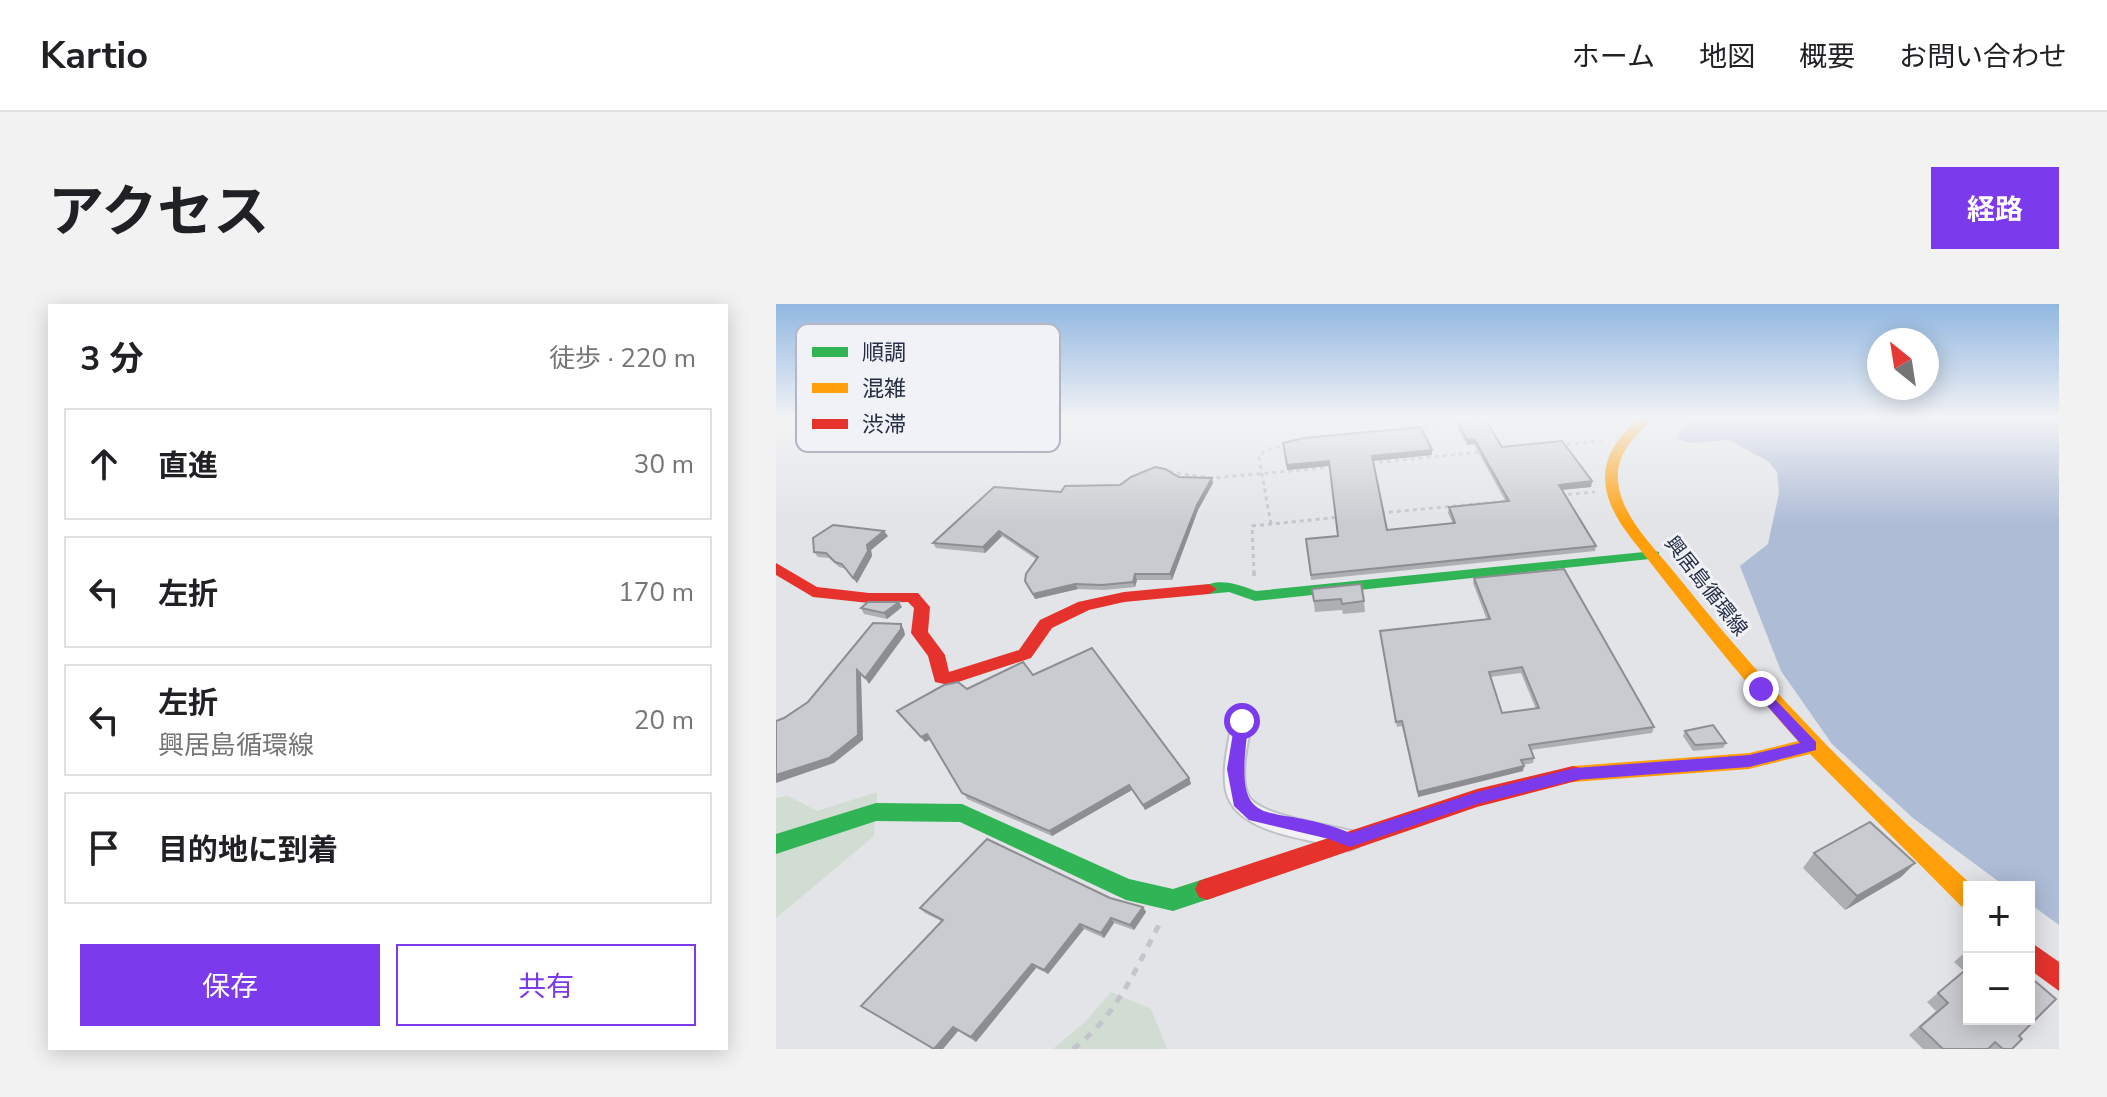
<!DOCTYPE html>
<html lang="ja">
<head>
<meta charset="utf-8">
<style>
  :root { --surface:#fff; --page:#f2f2f2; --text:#202124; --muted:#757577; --line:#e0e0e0; --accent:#7c3aed }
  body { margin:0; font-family:"Nunito Sans","Noto Sans JP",sans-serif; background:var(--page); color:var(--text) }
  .controls { position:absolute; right:24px; bottom:24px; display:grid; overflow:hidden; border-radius:0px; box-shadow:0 4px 20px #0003 }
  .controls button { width:72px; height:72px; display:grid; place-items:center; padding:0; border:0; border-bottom:2px solid var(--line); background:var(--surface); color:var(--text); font:40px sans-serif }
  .compass { position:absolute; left:1091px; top:24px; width:72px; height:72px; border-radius:50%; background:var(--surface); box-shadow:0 4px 20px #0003; rotate:330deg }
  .stop { position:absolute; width:24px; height:24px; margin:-18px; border:6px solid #7c3aed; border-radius:50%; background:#fff }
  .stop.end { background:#7c3aed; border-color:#fff; box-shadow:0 2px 8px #0008 }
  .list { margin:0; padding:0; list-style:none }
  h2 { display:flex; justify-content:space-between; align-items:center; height:104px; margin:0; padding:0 32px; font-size:34px }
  h2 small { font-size:26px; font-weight:400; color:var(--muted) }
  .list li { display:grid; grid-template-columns:52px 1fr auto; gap:24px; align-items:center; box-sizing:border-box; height:112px; margin:0 16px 16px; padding:0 16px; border:2px solid var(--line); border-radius:0px }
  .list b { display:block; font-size:30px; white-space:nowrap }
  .list p { margin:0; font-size:26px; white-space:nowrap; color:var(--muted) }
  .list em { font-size:26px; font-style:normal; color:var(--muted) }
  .actions { display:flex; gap:16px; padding:24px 32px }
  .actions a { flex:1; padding:18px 0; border:2px solid var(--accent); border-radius:0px; text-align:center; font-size:28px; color:var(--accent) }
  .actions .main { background:var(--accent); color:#fff }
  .icon { flex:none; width:44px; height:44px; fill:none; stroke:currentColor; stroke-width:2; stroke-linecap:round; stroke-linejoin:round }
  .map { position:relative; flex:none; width:1283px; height:745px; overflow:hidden; border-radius:0px }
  header { display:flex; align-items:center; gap:48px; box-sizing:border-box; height:112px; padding:0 40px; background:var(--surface); border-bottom:2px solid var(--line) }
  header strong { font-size:38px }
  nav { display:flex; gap:44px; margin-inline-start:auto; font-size:28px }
  .intro { display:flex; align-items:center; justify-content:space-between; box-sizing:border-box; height:192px; padding:0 48px }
  h1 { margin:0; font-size:56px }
  .button { padding:20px 36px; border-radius:0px; background:var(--accent); color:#fff; font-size:28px; font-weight:700 }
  main { display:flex; gap:48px; padding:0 48px }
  aside { flex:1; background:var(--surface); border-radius:0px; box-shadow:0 4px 20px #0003 }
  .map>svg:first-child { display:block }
  .green { fill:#d1dcd2 }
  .water { fill:#aebcd6 }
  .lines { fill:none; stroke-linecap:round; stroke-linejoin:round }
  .street-casing { stroke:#c0c1c6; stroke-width:4 }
  .path-far2 { stroke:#c4c5cb; stroke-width:3; stroke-dasharray:4 4; stroke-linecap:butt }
  .path-far1 { stroke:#c4c5cb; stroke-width:4; stroke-dasharray:6 6; stroke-linecap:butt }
  .path { stroke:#c4c5cb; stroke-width:5; stroke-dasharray:8 8; stroke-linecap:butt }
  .street { fill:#f2f2f4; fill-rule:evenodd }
  .fast { fill:#30b455; fill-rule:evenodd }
  .slow { fill:#ff9f0a; fill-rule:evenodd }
  .jam { fill:#e5322d; fill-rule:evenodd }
  .wall { fill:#aeafb3; fill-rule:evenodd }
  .shaded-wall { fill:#8d8e92 }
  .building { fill:#cacbd0; stroke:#8d8e92; stroke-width:2; fill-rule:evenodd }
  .route { fill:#7c3aed }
  .labels { text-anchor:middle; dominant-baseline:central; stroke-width:6; stroke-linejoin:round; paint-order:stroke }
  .street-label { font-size:20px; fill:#272e44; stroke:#f0f2f8 }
  .key { fill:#f0f2f8; stroke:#b4b7c2; stroke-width:2 }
  .key-label { font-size:22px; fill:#272e44 }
</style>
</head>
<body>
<header>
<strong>Kartio</strong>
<nav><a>ホーム</a><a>地図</a><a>概要</a><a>お問い合わせ</a></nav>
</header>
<div class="intro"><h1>アクセス</h1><a class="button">経路</a></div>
<main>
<aside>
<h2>3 分<small>徒歩 · 220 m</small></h2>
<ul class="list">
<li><svg class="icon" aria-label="ahead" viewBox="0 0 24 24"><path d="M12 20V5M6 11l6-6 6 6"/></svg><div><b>直進</b></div><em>30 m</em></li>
<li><svg class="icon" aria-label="left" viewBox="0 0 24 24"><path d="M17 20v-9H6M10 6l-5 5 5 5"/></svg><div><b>左折</b></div><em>170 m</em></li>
<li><svg class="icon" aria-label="left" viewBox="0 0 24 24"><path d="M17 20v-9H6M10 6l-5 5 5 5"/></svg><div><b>左折</b><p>興居島循環線</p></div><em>20 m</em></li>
<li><svg class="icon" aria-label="arrive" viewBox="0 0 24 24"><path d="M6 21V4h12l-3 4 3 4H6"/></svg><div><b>目的地に到着</b></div></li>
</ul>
<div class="actions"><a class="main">保存</a><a>共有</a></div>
</aside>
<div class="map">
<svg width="1283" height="745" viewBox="0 0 1283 745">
  <rect width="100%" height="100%" fill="#e3e4e8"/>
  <g class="green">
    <polygon points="101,488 98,532 0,614 0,494 12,492 41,507"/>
    <polygon points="335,688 375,705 391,745 277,745 309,718"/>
  </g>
  <polygon class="water" points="917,115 1283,115 1283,621 1253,599 1253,583 1230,583 1137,514 1056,440 1005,367 964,262 992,240 1003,189 1001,168 993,158 953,136 914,139 902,135 902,130"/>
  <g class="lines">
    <g class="street-casing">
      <path id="street" d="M 466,410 L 473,412 L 476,417 C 472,438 463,470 472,491 C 482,513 558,521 582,529 L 585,536 L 582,543 L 574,546 C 535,533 453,532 449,480 C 447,459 453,438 456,417 L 459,412 Z"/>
    </g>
    <g class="path-far2">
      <polyline points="821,115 841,119"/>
      <polyline points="640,125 689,115"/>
      <polyline points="783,141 825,137"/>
      <polyline points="595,159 706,148"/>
      <polyline points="393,168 436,174 559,163"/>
      <polyline points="784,191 819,188"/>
      <polyline points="605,209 731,197"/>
      <polyline points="495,220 483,154 489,146 512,141"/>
      <polyline points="478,270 476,222 564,213"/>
    </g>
    <polyline class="path-far1" points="478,268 478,272"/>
    <path class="path" d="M 297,745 C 341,712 359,666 384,619"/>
    <use href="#street" class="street"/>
    <g class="fast">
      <path d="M 878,247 L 883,248 L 883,254 L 479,297 L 453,288 L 433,290 L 425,285 C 441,272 463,281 480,287 Z"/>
      <polygon points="100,499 186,500 353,575 397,585 431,574 439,577 443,585 439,593 397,607 350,596 184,518 100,517 0,550 0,530"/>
    </g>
    <path class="slow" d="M 863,115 L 876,115 C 859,134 840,148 842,177 C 845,214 881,246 903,274 C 992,386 1092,486 1198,583 L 1193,583 L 1193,605 L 1185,602 L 1034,450 L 973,465 L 797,478 L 790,476 L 787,470 L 790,464 L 797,462 L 973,449 L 1022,437 C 971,381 924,322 877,262 C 859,238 835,214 830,184 C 825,155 842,132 863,115 Z"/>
    <g class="jam">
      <polygon points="0,259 41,283 93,289 142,289 154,303 152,328 169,351 173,368 243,346 264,316 302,298 348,288 433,280 441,285 433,290 348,298 313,306 276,324 255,354 173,381 159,378 152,352 135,329 138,304 132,298 93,299 37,293 0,271"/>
      <polygon points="797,462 804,464 807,470 804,476 701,503 431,596 423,593 419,585 423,577 431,574 701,485"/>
      <polygon points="1253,637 1283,658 1283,687 1253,665"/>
    </g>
  </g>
  <g class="wall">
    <polygon points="688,115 709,115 726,143 816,177 815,183 786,186 820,242 819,247 535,276 530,235 562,232 553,162 511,166 507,139 656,146 656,151 597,157 611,226 677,220 672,209 673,203 730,198 698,140 691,141 681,123 682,118 689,118"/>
    <polygon points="403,173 437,179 422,206 396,276 361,276 359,283 328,286 302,285 259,295 249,277 260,255 226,232 209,249 160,244 157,239 285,188"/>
    <polygon points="112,232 95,246 96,252 81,279 70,265 63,263 53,254 42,253 38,248"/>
    <path d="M 698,274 L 878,423 L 876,429 L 755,446 L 758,454 L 757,459 L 747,461 L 747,467 L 642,493 L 626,422 L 621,423 L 604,327 L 711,316 L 697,279 ZM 745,369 L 760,405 L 726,409 L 714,373 Z"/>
    <polygon points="536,285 588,297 589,308 567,310 566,306 539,308"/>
    <polygon points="126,303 111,315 88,310 85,304"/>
    <polygon points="257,371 413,474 415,480 369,506 356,486 276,532 191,495 154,435 149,438 121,407 191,385"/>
    <polygon points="909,427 950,439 947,444 917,447 907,432"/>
    <polygon points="1038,549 1139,559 1125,573 1069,606 1027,564"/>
    <polygon points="334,594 367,603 370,608 358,626 338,619 328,634 308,625 272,670 260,664 200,738 182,727 167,745 157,745 91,706 165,617 149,609 144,604"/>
    <polygon points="1193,645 1193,715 1243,732 1236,745 1147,745 1133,731 1160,707 1151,698 1188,667 1178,658"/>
  </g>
  <g class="shaded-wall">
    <polygon points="698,135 698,140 691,141 691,136"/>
    <polygon points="656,146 656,151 596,157 596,152"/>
    <polygon points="553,157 553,162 511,166 511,161"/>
    <polygon points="436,174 437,179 422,206 396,276 394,270 421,201"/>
    <polygon points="816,177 815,183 783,186 783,181"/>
    <polygon points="108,227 112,232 95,246 96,252 81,279 77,274 91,241"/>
    <polygon points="223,227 226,232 209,249 207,243"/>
    <polygon points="359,270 361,276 359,283 357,278"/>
    <polygon points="299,280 302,285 259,295 257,290"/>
    <polygon points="123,298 126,303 111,315 108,309"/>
    <polygon points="125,320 128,326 129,331 93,380 89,374"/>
    <polygon points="81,366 85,371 87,436 58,459 0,479 0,471"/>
    <polygon points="151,430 155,435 149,438 145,433"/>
    <polygon points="748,462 747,467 642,493 642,488"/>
    <polygon points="413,474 415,480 369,506 367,501"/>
    <polygon points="353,481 356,486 276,532 273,527"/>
    <polygon points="1139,559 1125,573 1069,606 1081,592"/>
    <polygon points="367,603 370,608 358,626 354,621"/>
    <polygon points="335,614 338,619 328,634 325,629"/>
    <polygon points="304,620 308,625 272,670 268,666"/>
    <polygon points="256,660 260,664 200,738 195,733"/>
    <polygon points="177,723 182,727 167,745 158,745"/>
  </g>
  <g class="building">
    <polygon points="690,115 709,115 726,143 786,137 816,177 783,181 820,242 535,271 530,235 562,232 553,157 511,161 507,139 528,134 645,123 656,146 596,152 611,226 679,219 673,203 733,197 698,135 691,136 682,118 691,117"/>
    <polygon points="379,163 389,165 403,173 436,174 421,201 394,270 359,270 357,278 326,281 299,280 257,290 249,277 250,270 262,253 223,227 207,243 157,239 218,183 285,188 289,182 344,181 355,173"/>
    <polygon points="57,221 108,227 91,241 92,247 77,274 66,260 59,258 50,249 38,248 37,234"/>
    <path d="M 788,265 L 878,423 L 753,441 L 758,454 L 745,456 L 748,462 L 642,488 L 626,417 L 620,418 L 604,327 L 714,315 L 698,274 ZM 746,363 L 763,404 L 726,409 L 713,368 Z"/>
    <polygon points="585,280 588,297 566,300 565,295 538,297 536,285"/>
    <polygon points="92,298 123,298 108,309 85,304"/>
    <polygon points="97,319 125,320 125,325 89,374 81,366 82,431 53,454 0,471 0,417 8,414 32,398"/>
    <polygon points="316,344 413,474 367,501 353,481 273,527 186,489 151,430 145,433 121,407 168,381 182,378 191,385 247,358 257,371"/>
    <polygon points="937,421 950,439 919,441 909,427"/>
    <polygon points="1094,518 1139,559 1081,592 1038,549"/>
    <polygon points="211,535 334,594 367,603 354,621 335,614 325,629 304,620 268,666 256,660 195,733 177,723 158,745 85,702 167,616 144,604"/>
    <polygon points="1193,663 1193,715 1253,715 1253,672 1280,695 1243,732 1246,735 1236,745 1227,745 1219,738 1212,745 1167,745 1144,723 1172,699 1162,689"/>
  </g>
  <linearGradient id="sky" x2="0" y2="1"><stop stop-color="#91b7e1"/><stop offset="0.52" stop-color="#f2f3f5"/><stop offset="1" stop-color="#f2f3f5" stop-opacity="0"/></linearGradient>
  <rect width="1283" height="220" fill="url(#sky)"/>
  <path class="route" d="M 985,381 L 1040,438 L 1040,446 L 973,463 L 799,476 L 701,500 L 574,543 L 553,535 L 473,516 L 458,502 L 451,465 L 459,417 L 466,412 L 473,417 C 455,539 490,494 574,529 L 701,488 L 799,464 L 973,451 L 1024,439 L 980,389 L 978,385 Z"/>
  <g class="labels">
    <g class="street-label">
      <text transform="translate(930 282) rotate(52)">興居島循環線</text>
    </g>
  </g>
  <rect x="20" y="20" width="264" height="128" rx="12" class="key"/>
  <rect x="36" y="43" width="36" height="10" fill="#30b455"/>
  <rect x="36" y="79" width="36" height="10" fill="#ff9f0a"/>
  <rect x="36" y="115" width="36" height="10" fill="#e5322d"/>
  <g class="key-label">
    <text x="86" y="56">順調</text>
    <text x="86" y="92">混雑</text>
    <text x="86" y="128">渋滞</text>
  </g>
</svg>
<div class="controls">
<button>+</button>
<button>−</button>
</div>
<svg class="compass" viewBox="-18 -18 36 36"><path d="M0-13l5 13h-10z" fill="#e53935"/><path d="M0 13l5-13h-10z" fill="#757577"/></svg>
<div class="stop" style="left:466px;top:417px"></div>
<div class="stop end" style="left:985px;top:385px"></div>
</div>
</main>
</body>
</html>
